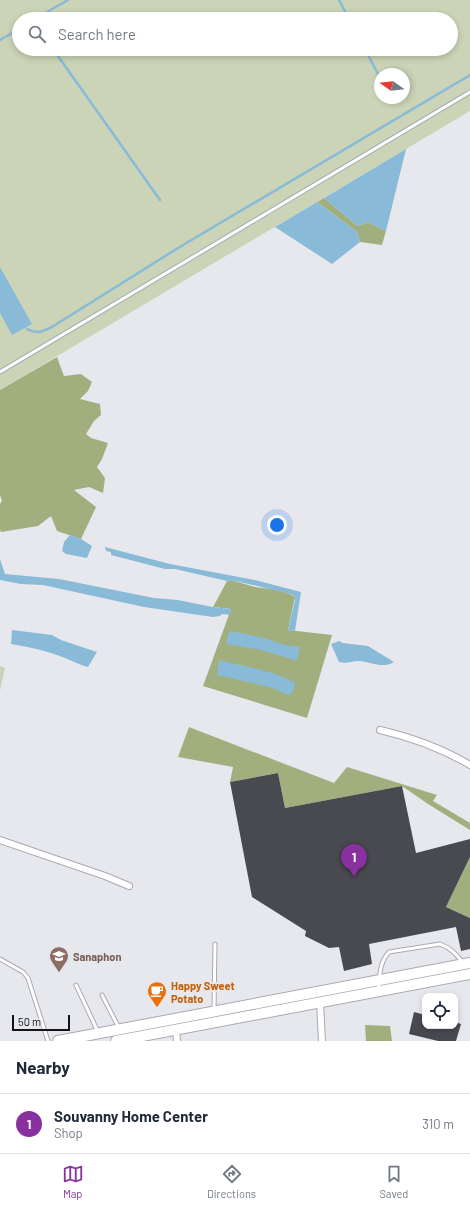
<!DOCTYPE html>
<html lang="en">
<head>
<meta charset="utf-8">
<style>
  :root { --surface:#fff; --page:#f2f2f3; --text:#1f2937; --muted:#747a83; --line:#e0e1e3; --accent:#88319f }
  body { margin:0; font-family:Barlow,sans-serif; background:var(--page); color:var(--text) }
  .controls { position:absolute; right:12px; bottom:12px; display:grid; overflow:hidden; border-radius:8px; box-shadow:0 2px 6px #0003 }
  .controls button { width:36px; height:36px; display:grid; place-items:center; padding:0; border:0; border-bottom:1px solid var(--line); background:var(--surface); color:var(--text); font:20px sans-serif }
  .compass { position:absolute; left:374px; top:68px; width:36px; height:36px; border-radius:50%; background:var(--surface); box-shadow:0 2px 6px #0003; rotate:284deg }
  .scale { position:absolute; left:12px; bottom:10px; width:58px; box-sizing:border-box; padding-left:4px; border:2px solid #131315; border-top:0; font-size:11px; line-height:14px; white-space:nowrap; color:#131315; -webkit-text-stroke:3px #e7e8ee; paint-order:stroke }
  .you { position:absolute; left:277px; top:525px; width:14px; height:14px; margin:-10px; border:3px solid #fff; border-radius:50%; background:#1a73e8; box-shadow:0 0 0 6px #1a73e833 }
  .badge { display:grid; place-items:center; width:26px; height:26px; border-radius:50%; background:var(--accent); color:#fff; font-size:13px; font-weight:700 }
  .pin { position:absolute; translate:-50% -33px; filter:drop-shadow(0 1px 2px #0008) }
  .pin::after { content:''; position:absolute; top:21px; width:14px; height:12px; background:inherit; clip-path:polygon(0 0,100% 0,50% 100%) }
  .list { margin:0; padding:0; list-style:none }
  h2 { display:flex; justify-content:space-between; align-items:center; height:52px; margin:0; padding:0 16px; font-size:17px }
  h2 small { font-size:13px; font-weight:400; color:var(--muted) }
  .list li { display:grid; grid-template-columns:26px 1fr auto; gap:12px; align-items:center; box-sizing:border-box; height:60px; padding:0 16px; border-top:1px solid var(--line) }
  .list b { display:block; font-size:15px; white-space:nowrap }
  .list p { margin:0; font-size:13px; white-space:nowrap; color:var(--muted) }
  .list em { font-size:13px; font-style:normal; color:var(--muted) }
  .icon { flex:none; width:22px; height:22px; fill:none; stroke:currentColor; stroke-width:2; stroke-linecap:round; stroke-linejoin:round }
  .map { position:relative; flex:none; width:470px; height:1041px; overflow:hidden }
  .search { position:absolute; background:var(--surface); box-shadow:0 2px 6px #0003; left:12px; right:12px; top:12px; height:44px; display:flex; align-items:center; gap:10px; box-sizing:border-box; padding:0 14px; border-radius:22px; color:var(--muted); font-size:15px }
  .sheet { height:112px; background:var(--surface) }
  nav { display:flex; justify-content:space-around; align-items:center; box-sizing:border-box; height:56px; border-top:1px solid var(--line); background:var(--surface); font-size:11px; color:var(--muted) }
  nav a { display:grid; justify-items:center; gap:2px }
  nav .on { color:var(--accent) }
  .map>svg:first-child { display:block }
  .green { fill:#cbd4b6; fill-rule:evenodd }
  .forest { fill:#a1af7f }
  .water { fill:#89bbd8 }
  .lines { fill:none; stroke-linecap:round; stroke-linejoin:round }
  .stream { stroke:#89bbd8; stroke-width:2.5 }
  .building { fill:#494a4f }
  .service-casing { stroke:#a9aab0; stroke-width:5 }
  .minor-casing { stroke:#a9aab0; stroke-width:8 }
  .trunk-casing { stroke:#a9aab0; stroke-width:12 }
  .service { stroke:#fff; stroke-width:3 }
  .minor { stroke:#fff; stroke-width:6 }
  .trunk { stroke:#fff; stroke-width:10 }
  .labels { text-anchor:middle; dominant-baseline:central; stroke-width:4; stroke-linejoin:round; paint-order:stroke }
  .education-label { font-size:11px; font-weight:bold; fill:#785e54; stroke:#e7e8ee; text-anchor:start }
  .food-label { font-size:11px; font-weight:bold; fill:#c56008; stroke:#e7e8ee; text-anchor:start }
</style>
</head>
<body>
<div class="map">
<svg width="470" height="1041" viewBox="0 0 470 1041">
  <rect width="100%" height="100%" fill="#e7e8ee"/>
  <g class="green">
    <path d="M 0,0 L 470,0 L 470,111 L 0,390 ZM 19,19 L 451,19 L 451,49 L 19,49 ZM 380,74 L 404,74 L 404,98 L 380,98 Z"/>
    <polygon points="0,666 5,668 0,691"/>
  </g>
  <g class="forest">
    <polygon points="324,198 358,226 368,222 386,231 382,245 360,242 357,232 317,202"/>
    <polygon points="57,357 64,376 81,374 92,382 88,391 80,399 100,404 101,415 94,421 86,434 91,438 108,443 102,459 97,467 105,478 103,493 89,487 74,490 96,507 81,539 57,531 51,516 38,526 1,532 0,530 0,504 2,501 0,495 0,390"/>
    <path d="M 231,580 C 239,582 247,585 255,587 C 268,589 284,589 295,597 L 288,630 L 332,635 L 307,718 L 203,686 L 231,609 L 213,607 L 227,581 Z"/>
    <polygon points="189,727 334,783 347,767 437,795 433,801 470,823 470,830 428,804 402,786 285,808 278,773 230,782 233,767 178,757"/>
    <polygon points="470,857 470,918 446,907"/>
    <polygon points="365,1025 390,1026 392,1041 366,1041"/>
  </g>
  <g class="water">
    <polygon points="406,149 386,231 368,222 358,226 324,198"/>
    <polygon points="317,202 357,232 360,242 332,264 275,227"/>
    <polygon points="0,267 32,324 12,335 0,313"/>
    <polygon points="70,535 81,539 92,546 87,558 66,554 62,551 64,542"/>
    <polygon points="105,547 170,564 255,580 301,592 295,631 288,630 295,600 295,597 291,594 231,580 227,581 175,569 165,569 111,555 111,552 106,551"/>
    <polygon points="0,559 5,574 59,579 154,598 178,600 213,607 231,609 230,615 222,614 220,616 213,617 144,607 43,585 21,584 0,580"/>
    <path d="M 12,630 L 52,635 L 61,640 L 97,652 L 88,667 C 80,665 73,661 65,658 C 47,651 30,647 11,644 Z"/>
    <polygon points="230,631 264,638 285,645 300,647 297,660 295,660 261,650 227,644 227,639"/>
    <path d="M 339,641 L 343,643 L 368,646 L 394,662 C 383,669 371,662 359,661 C 351,661 349,664 339,662 L 331,644 Z"/>
    <path d="M 219,660 C 241,666 277,671 295,683 L 294,689 L 290,695 L 285,694 L 273,688 L 217,675 Z"/>
  </g>
  <g class="lines">
    <g class="stream">
      <polyline points="339,0 349,19"/>
      <polyline points="35,19 68,0"/>
      <polyline points="0,40 19,29"/>
      <polyline points="53,49 160,200"/>
      <polyline points="365,49 380,78"/>
      <path d="M 27,329 C 37,335 43,331 52,327 L 178,248 L 470,75"/>
    </g>
  </g>
  <g class="building">
    <polygon points="278,773 285,808 402,786 416,853 470,839 470,857 446,907 470,918 470,949 461,951 456,927 369,944 372,964 344,971 339,947 329,948 305,936 306,931 252,897 230,782"/>
    <polygon points="414,1012 425,1015 425,1026 455,1026 455,1022 461,1024 456,1041 438,1041 409,1034"/>
  </g>
  <g class="lines">
    <g class="service-casing">
      <g id="service">
        <polyline points="0,372 470,92"/>
        <polyline points="0,959 23,972 28,978 48,1041"/>
        <polyline points="76,985 98,1032"/>
        <path d="M 378,990 C 380,976 379,963 389,952 L 440,944 C 451,948 456,954 463,963"/>
        <polyline points="102,995 119,1028"/>
        <polyline points="214,1010 215,944"/>
      </g>
    </g>
    <g class="minor-casing">
      <g id="minor">
        <path d="M 380,730 C 410,737 443,749 470,765"/>
        <polyline points="0,840 105,876 129,886"/>
        <polyline points="320,1002 322,1041"/>
        <polyline points="176,1030 177,1041"/>
      </g>
    </g>
    <g class="trunk-casing">
      <g id="trunk">
        <polyline points="58,1041 470,963"/>
        <polyline points="116,1041 470,974"/>
      </g>
    </g>
    <use href="#service" class="service"/>
    <use href="#minor" class="minor"/>
    <use href="#trunk" class="trunk"/>
  </g>
  <defs>
    <g id="school-pin" transform="scale(1)"><path d="M0 17L-7.5 6A9.5 9.5 0 1 1 7.5 6Z" fill="#8d6e63" stroke="#e7e8ee"/><path d="M0-5L7-2L0 1L-7-2ZM-4 1L0 2.5L4 1V4Q0 6-4 4Z" fill="#fff"/></g>
    <g id="cafe-pin" transform="scale(1)"><path d="M0 17L-7.5 6A9.5 9.5 0 1 1 7.5 6Z" fill="#e8710a" stroke="#e7e8ee"/><path d="M-5.5-4.5H6V0H3Q3 3.5 0 3.5H-2.5Q-5.5 3.5-5.5 0ZM3-3.2v2h1.7v-2ZM-6 4.5H4V6H-6Z" fill="#fff"/></g>
  </defs>
  <g fill-rule="evenodd">
    <use href="#school-pin" x="59" y="956"/>
    <use href="#cafe-pin" x="157" y="991"/>
  </g>
  <g class="labels">
    <g class="education-label">
      <text x="73" y="956">Sanaphon</text>
    </g>
    <g class="food-label">
      <text x="171" y="985">Happy Sweet<tspan x="171" dy="13">Potato</tspan></text>
    </g>
  </g>
</svg>
<div class="controls">
<button><svg class="icon" aria-label="locate" viewBox="0 0 24 24"><circle cx="12" cy="12" r="6"/><path d="M12 2v4M12 18v4M2 12h4M18 12h4"/></svg></button>
</div>
<svg class="compass" viewBox="-18 -18 36 36"><path d="M0-13l5 13h-10z" fill="#e53935"/><path d="M0 13l5-13h-10z" fill="#747a83"/></svg>
<div class="scale">50 m</div>
<div class="you"></div>
<div class="pin badge" style="left:354px;top:877px">1</div>
<div class="search"><svg class="icon" aria-label="search" viewBox="0 0 24 24"><circle cx="10" cy="10" r="6"/><path d="M15 15l6 6"/></svg>Search here</div>
</div>
<section class="sheet">
<h2>Nearby<small></small></h2>
<ul class="list">
<li><span class="badge">1</span><div><b>Souvanny Home Center</b><p>Shop</p></div><em>310 m</em></li>
</ul>
</section>
<nav>
<a class="on"><svg class="icon" aria-label="map" viewBox="0 0 24 24"><path d="M3 6l6-2 6 2 6-2v14l-6 2-6-2-6 2zM9 4v14M15 6v14"/></svg>Map</a>
<a><svg class="icon" aria-label="directions" viewBox="0 0 24 24"><path d="M12 3l9 9-9 9-9-9zM9 14v-3h6M13 9l2 2-2 2"/></svg>Directions</a>
<a><svg class="icon" aria-label="saved" viewBox="0 0 24 24"><path d="M7 4h10v16l-5-4-5 4z"/></svg>Saved</a>
</nav>
</body>
</html>
